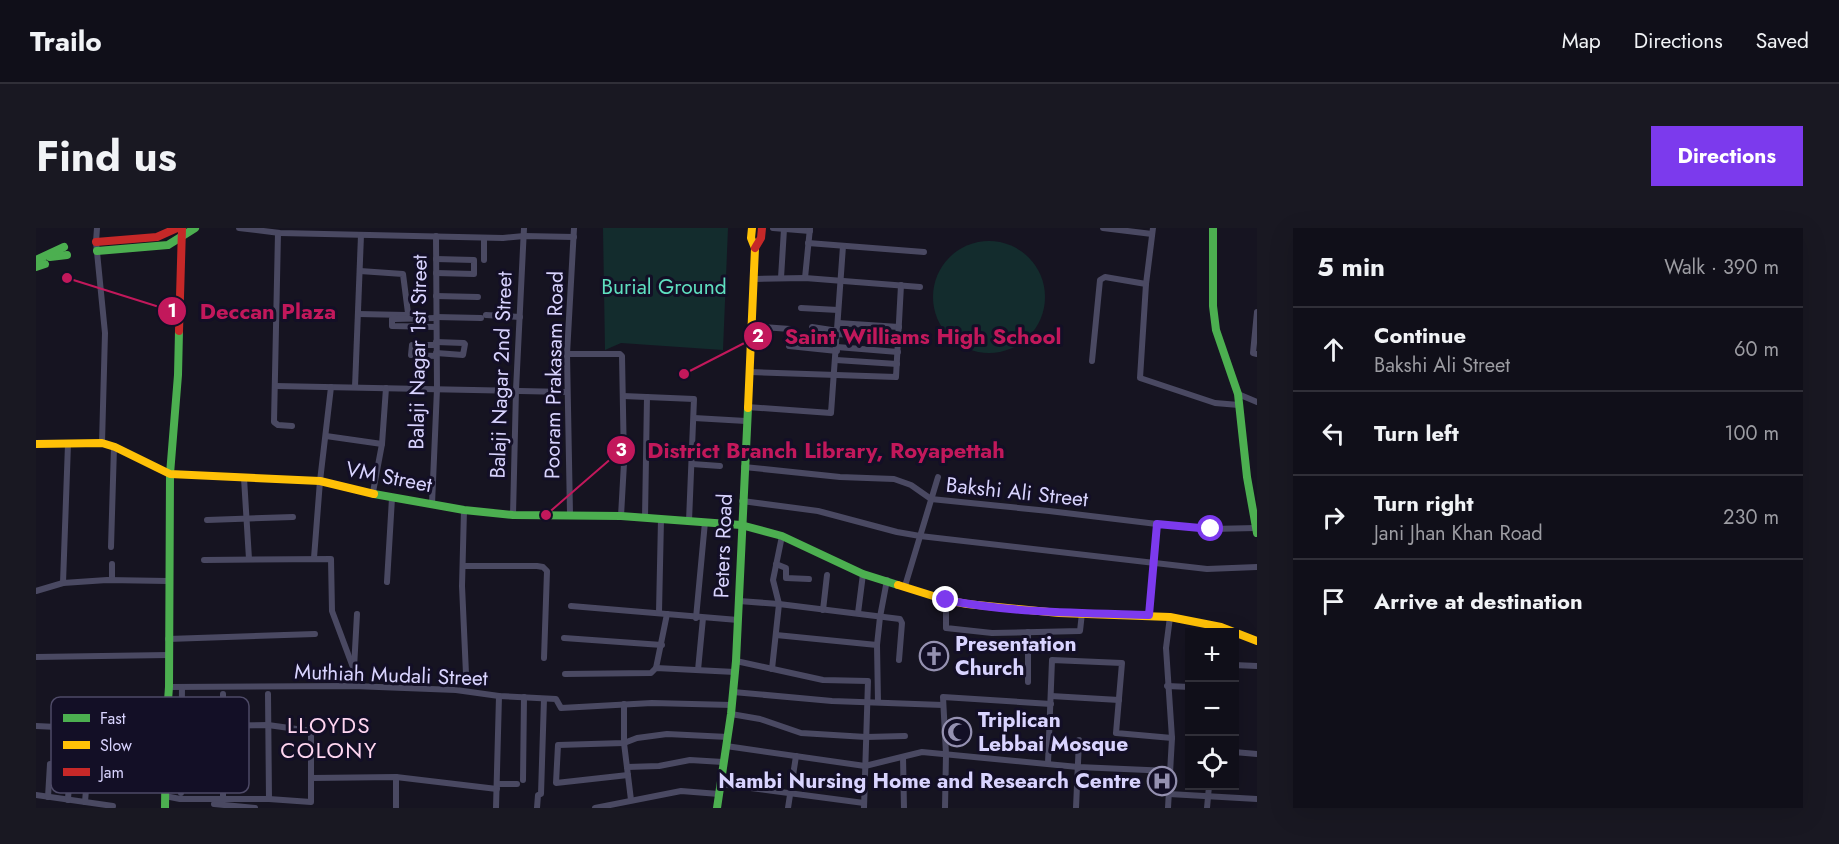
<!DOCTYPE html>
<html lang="en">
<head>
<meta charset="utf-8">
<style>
  :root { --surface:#100f19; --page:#191822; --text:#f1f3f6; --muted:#9c9ca2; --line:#302f38; --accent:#7c3aed }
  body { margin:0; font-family:Jost,sans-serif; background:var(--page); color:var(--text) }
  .controls { position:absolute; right:18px; bottom:18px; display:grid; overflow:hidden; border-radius:0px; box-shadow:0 6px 24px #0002 }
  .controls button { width:54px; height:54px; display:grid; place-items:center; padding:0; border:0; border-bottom:2px solid var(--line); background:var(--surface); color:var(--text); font:30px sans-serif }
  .stop { position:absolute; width:18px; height:18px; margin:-14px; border:4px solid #7c3aed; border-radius:50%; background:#fff }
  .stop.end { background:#7c3aed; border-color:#fff; box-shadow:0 2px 6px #0008 }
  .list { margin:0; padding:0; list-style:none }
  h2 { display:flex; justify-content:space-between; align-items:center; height:78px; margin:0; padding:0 24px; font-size:26px }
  h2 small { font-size:20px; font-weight:400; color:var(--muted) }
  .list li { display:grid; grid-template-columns:39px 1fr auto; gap:18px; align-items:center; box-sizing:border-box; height:84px; padding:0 24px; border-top:2px solid var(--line) }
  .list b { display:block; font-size:22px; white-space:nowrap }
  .list p { margin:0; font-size:20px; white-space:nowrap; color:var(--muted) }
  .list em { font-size:20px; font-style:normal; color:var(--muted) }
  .icon { flex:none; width:33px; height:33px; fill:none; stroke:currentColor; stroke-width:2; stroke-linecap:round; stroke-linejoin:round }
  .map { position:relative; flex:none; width:1221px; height:580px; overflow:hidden; border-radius:0px }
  header { display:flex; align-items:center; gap:36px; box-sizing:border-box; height:84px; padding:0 30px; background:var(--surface); border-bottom:2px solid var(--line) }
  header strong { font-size:28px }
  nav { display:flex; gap:33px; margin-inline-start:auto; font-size:21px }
  .intro { display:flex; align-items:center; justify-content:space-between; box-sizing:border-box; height:144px; padding:0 36px }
  h1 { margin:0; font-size:42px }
  .button { padding:15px 27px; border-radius:0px; background:var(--accent); color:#fff; font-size:21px; font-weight:700 }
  main { display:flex; gap:36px; padding:0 36px }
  aside { flex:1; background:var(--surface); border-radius:0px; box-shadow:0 6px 24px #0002 }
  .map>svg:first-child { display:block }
  .green { fill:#132c2d }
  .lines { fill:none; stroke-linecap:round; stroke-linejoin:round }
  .street { stroke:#4a4962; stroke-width:6 }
  .fast { stroke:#4caf50; stroke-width:8 }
  .slow { stroke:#ffc107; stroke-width:8 }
  .jam { stroke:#c62828; stroke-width:8 }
  .route { stroke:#7c3aed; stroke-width:8 }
  .labels { text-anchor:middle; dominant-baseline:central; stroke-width:6; stroke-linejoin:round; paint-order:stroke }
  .park-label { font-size:21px; fill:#5fe0c0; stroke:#130f26 }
  .street-label { font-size:21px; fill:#d9d4ff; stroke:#130f26 }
  .poi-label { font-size:21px; font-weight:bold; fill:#d9d4ff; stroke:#130f26; text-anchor:start }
  .neighbourhood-label { font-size:22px; letter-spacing:1.5px; fill:#ffd6f0; stroke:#130f26 }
  .key { fill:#130f26; stroke:#4e4a67; stroke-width:1.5 }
  .key-label { font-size:16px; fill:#d9d4ff }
  .leader { fill:none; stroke:#c2185b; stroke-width:2 }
  .callout-dot { fill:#c2185b; stroke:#130f26; stroke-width:2 }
  .mark-label { font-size:18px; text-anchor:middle; font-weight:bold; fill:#fff }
  .callout-label { font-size:22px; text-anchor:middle; font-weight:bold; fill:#c2185b; stroke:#130f26; stroke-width:6; stroke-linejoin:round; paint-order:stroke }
</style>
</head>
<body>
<header>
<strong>Trailo</strong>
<nav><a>Map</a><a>Directions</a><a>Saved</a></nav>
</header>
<div class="intro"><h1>Find us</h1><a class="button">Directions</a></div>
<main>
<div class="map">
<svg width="1221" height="580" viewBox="0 0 1221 580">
  <rect width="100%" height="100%" fill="#161421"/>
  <g class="green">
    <polygon points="567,0 692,0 687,122 585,115 569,122"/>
    <circle cx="953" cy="69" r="56"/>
  </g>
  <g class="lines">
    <g class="street">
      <polyline points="61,0 60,14 69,105 66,215"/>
      <polyline points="203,0 244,5 467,10 488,8 538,9"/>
      <polyline points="737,0 774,3"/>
      <polyline points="1067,0 1116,6"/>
      <polyline points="1117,0 1110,56 1104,150 1179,175 1203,177"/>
      <polyline points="242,5 238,194 242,197 256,198"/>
      <polyline points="448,10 448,32"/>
      <polyline points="772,15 888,24"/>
      <polyline points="400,31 438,32 438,46 400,45"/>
      <polyline points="745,50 748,1"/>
      <polyline points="769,50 774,0"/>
      <polyline points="718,51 769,50 884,59"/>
      <polyline points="400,68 442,69"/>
      <polyline points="765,80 802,82"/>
      <polyline points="1221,84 1217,125 1221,126"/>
      <polyline points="322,86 370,87 372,85 367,46 324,43"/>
      <polyline points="450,87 484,89"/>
      <polyline points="400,89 445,90"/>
      <polyline points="400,90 358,91 356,91 356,98 400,99"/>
      <polyline points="802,95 863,99"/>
      <polyline points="776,99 802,103"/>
      <polyline points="716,100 727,99 754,101"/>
      <polyline points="802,106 862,111"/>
      <polyline points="400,114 428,115 429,116 427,127 400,125"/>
      <polyline points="400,117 376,117 375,127 400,128"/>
      <polyline points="753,118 801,123"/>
      <polyline points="801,119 862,124"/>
      <polyline points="531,126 584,126 586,128 588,235 585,288"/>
      <polyline points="800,132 861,136"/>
      <polyline points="1056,133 1064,52 1069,49 1110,56"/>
      <polyline points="714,144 860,149 865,57"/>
      <polyline points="239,158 531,164"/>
      <polyline points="319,159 325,7"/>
      <polyline points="1202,166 1221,174"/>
      <polyline points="587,168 658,171 653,293"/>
      <polyline points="711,179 795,185 807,18"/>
      <polyline points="658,190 710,193"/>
      <polyline points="290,208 346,216"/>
      <polyline points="656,236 684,238"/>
      <polyline points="708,239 804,249 858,251 875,257 895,271 1013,283 1121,296 1175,301 1220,300"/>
      <polyline points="208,250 213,331"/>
      <polyline points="337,264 346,216 350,160"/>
      <polyline points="706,273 782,283 861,304 884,308 1171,341 1221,339"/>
      <polyline points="396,276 401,161 400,8"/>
      <polyline points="428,282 426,358 430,446"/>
      <polyline points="534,286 531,126 538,0"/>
      <polyline points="477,287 480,162 488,0"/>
      <polyline points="609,290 611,169"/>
      <polyline points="171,292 257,289"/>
      <polyline points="75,319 78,219"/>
      <polyline points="278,330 284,253 295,159"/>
      <polyline points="168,332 295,331 296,383 318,442"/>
      <polyline points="740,336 750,340 750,350 773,351"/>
      <polyline points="427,338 501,338 507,339 511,343 508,430"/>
      <polyline points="76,352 76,336"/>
      <polyline points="351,354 356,270"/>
      <polyline points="27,355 32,216"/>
      <polyline points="869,358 902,249"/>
      <polyline points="0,363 27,355 71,352 132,353"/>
      <polyline points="910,372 910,400 956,405 1044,403 1046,385"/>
      <polyline points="703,373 743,376 864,391 866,395 863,432"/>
      <polyline points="535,378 702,392"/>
      <polyline points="787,382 791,347"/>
      <polyline points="623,384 625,291"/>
      <polyline points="822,385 827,346"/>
      <polyline points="1113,387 1121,296"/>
      <polyline points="660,390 669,294"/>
      <polyline points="740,407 841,417"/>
      <polyline points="528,410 626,417"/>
      <polyline points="132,411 279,406"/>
      <polyline points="0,429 132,427"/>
      <polyline points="700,433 787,452 832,453 828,580"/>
      <polyline points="1198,437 1221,438"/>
      <polyline points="620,440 631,386"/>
      <polyline points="736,441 743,376 737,352 746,308"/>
      <polyline points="662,442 667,390"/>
      <polyline points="529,446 615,445 620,440 699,444"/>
      <polyline points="992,454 992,404"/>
      <polyline points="317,458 321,386"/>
      <polyline points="1131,458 1154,459"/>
      <polyline points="133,459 317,458 420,462 463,468 520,471 525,480 616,475 696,477"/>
      <polyline points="697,464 796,473 907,477"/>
      <polyline points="187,466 187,572"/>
      <polyline points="232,466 233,571"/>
      <polyline points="1015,468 1083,472"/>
      <polyline points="842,474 841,417 844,389 851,352"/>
      <polyline points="588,476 588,515 595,572"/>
      <polyline points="695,486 724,491 765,505 830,509 869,508"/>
      <polyline points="0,498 84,502"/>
      <polyline points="690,518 829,538 886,524 1042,539 1134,543"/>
      <polyline points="1198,524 1221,526"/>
      <polyline points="867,529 868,580"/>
      <polyline points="1012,535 1016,432 1086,435 1080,505 1136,510"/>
      <polyline points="591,539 623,538 654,532 687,534"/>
      <polyline points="592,547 520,555 522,517 588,515 601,510 631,506 692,509"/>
      <polyline points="360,549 360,580"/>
      <polyline points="275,550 360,549 461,561"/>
      <polyline points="487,552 488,469"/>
      <polyline points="461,556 481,556"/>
      <polyline points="684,556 828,575"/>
      <polyline points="145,565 146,459"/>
      <polyline points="1133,566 1221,571"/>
      <polyline points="0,567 77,578"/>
      <polyline points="129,568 144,571 233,571 275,574 275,503 232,497 146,498"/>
      <polyline points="12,569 14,536 52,537 49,574"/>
      <polyline points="32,572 34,537"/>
      <polyline points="178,576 219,580"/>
      <polyline points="460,580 463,468"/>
      <polyline points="501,580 502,567 505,566 508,471"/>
      <polyline points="559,580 645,563 683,566"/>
      <polyline points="752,580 760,528"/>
      <polyline points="909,580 910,526 907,469 1015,476"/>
      <polyline points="1040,580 1043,512"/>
      <polyline points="1132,580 1136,510 1130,420 1134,389"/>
      <polyline points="1171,580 1173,558"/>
    </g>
    <g class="fast">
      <polyline points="1177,0 1177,78 1180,102 1202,166 1211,249 1221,305"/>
      <polyline points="61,23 132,17 159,0"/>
      <polyline points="14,29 31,27"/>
      <polyline points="0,32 28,19"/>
      <polyline points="0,39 9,36"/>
      <polyline points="338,266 428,282 477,287 585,288 705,297 746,308 827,346 862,357"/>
      <polyline points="129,580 130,500 133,459 134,246 142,147 143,103"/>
      <polyline points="681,580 695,486 700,433 712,180"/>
    </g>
    <g class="slow">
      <polyline points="712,180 719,20 715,10 716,0"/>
      <polyline points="0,216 66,215 79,219 134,246 284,253 338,266"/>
      <polyline points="862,357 910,372 931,376 1023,385 1134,389 1185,399 1221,413"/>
    </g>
    <g class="jam">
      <polyline points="60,14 121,9 141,0"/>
      <polyline points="719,20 725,10 726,0"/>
      <polyline points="143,103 146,0"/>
    </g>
  </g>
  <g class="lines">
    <path class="route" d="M 910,372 C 977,385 1045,385 1113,387 L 1121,296 L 1175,301"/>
  </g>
  <defs>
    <g id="church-ring" transform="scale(1.5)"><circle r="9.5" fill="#130f26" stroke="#9591b1" stroke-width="1.5"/><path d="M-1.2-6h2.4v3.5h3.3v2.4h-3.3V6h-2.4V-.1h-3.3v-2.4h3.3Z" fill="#9591b1"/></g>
    <g id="mosque-ring" transform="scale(1.5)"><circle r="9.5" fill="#130f26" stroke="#9591b1" stroke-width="1.5"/><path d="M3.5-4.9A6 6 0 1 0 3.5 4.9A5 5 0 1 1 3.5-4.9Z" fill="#9591b1"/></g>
    <g id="hospital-ring" transform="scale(1.5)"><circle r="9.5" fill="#130f26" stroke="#9591b1" stroke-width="1.5"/><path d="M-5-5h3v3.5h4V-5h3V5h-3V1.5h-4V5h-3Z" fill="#9591b1"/></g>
  </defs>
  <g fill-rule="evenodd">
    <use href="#church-ring" x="898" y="428"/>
    <use href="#mosque-ring" x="921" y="504"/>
    <use href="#hospital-ring" x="1126" y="553"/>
  </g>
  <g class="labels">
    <g class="park-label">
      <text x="628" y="59">Burial Ground</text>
    </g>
    <g class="street-label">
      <text transform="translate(382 124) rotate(-89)">Balaji Nagar 1st Street</text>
      <text transform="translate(465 147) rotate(-88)">Balaji Nagar 2nd Street</text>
      <text transform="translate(518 147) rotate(-89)">Pooram Prakasam Road</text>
      <text transform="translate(353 249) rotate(11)">VM Street</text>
      <text transform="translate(981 264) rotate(6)">Bakshi Ali Street</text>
      <text transform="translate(687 318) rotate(-88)">Peters Road</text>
      <text transform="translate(355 447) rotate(2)">Muthiah Mudali Street</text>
    </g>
    <g class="poi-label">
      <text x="919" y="416">Presentation<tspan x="919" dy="24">Church</tspan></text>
      <text x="942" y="492">Triplican<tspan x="942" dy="24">Lebbai Mosque</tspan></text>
      <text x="1105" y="553" text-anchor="end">Nambi Nursing Home and Research Centre</text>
    </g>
    <g class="neighbourhood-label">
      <text x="293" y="497">LLOYDS<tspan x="293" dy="25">COLONY</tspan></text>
    </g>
  </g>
  <rect x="15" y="469" width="198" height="96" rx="9" class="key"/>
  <rect x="27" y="486" width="27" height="8" fill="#4caf50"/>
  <rect x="27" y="513" width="27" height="8" fill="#ffc107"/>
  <rect x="27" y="540" width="27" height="8" fill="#c62828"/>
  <g class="key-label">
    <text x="64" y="496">Fast</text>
    <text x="64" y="523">Slow</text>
    <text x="64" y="550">Jam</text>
  </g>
  <path class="leader" d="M31 50L136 83M648 146L722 108M510 287L585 222"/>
  <g class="callout-dot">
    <circle cx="31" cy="50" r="6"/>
    <circle cx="648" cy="146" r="6"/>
    <circle cx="510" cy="287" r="6"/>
    <circle cx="136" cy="83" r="15"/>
    <circle cx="722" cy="108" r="15"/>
    <circle cx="585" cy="222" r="15"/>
  </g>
  <g class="mark-label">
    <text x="136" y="89">1</text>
    <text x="722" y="114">2</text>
    <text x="585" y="228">3</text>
  </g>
  <g class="callout-label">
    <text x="232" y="91">Deccan Plaza</text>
    <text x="887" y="116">Saint Williams High School</text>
    <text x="790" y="230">District Branch Library, Royapettah</text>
  </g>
</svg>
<div class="controls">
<button>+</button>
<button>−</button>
<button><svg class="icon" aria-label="locate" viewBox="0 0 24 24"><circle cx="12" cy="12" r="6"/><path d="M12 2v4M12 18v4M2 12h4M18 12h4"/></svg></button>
</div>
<div class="stop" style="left:1175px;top:301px"></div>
<div class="stop end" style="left:910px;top:372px"></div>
</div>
<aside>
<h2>5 min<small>Walk · 390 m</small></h2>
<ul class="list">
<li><svg class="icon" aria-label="ahead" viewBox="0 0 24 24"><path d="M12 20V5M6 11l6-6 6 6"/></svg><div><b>Continue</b><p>Bakshi Ali Street</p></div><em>60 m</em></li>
<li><svg class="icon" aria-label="left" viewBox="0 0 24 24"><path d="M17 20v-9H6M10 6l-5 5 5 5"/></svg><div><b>Turn left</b></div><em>100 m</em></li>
<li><svg class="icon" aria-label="right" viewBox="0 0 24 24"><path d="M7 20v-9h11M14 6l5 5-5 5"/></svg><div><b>Turn right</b><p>Jani Jhan Khan Road</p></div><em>230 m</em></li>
<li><svg class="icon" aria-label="arrive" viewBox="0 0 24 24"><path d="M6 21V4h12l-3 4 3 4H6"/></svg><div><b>Arrive at destination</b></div></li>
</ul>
</aside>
</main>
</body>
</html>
